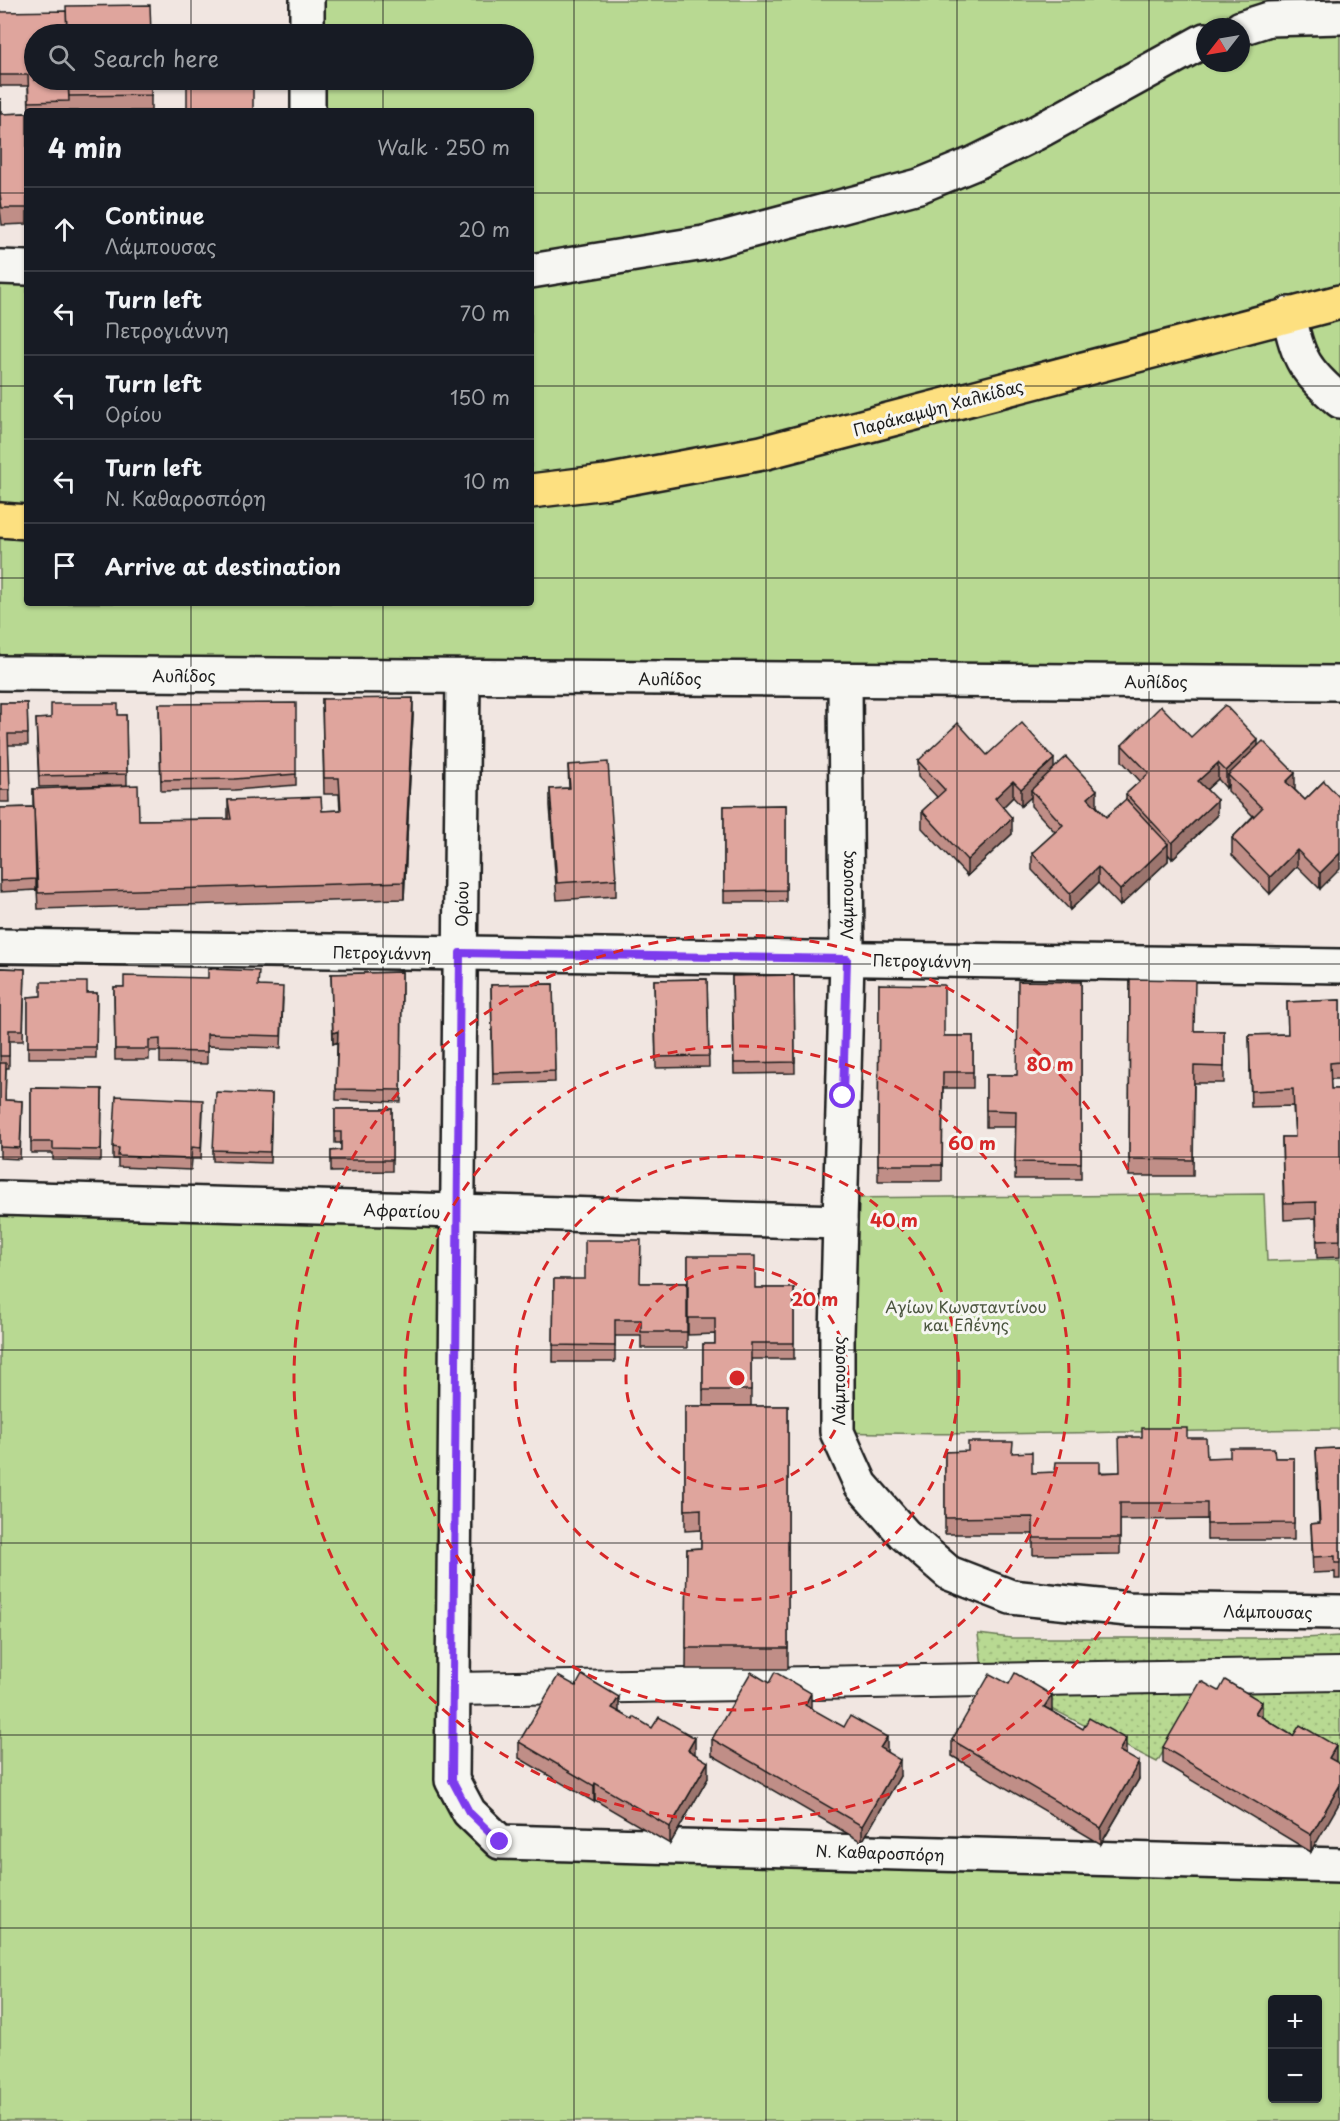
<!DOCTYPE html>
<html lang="en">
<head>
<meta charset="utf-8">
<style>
  :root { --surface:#171b24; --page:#242831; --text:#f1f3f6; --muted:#9ea1a6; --line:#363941 }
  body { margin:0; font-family:"Playpen Sans",sans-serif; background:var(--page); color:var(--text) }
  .controls { position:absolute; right:18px; bottom:18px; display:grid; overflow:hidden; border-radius:6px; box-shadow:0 2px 4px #0004 }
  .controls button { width:54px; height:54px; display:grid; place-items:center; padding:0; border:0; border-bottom:2px solid var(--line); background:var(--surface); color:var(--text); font:30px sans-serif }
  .compass { position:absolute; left:1196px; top:18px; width:54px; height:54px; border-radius:50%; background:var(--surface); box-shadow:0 2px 4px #0004; rotate:239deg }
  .stop { position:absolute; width:18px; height:18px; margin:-14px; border:4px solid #7c3aed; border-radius:50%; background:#fff }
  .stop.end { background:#7c3aed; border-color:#fff; box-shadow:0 2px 6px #0008 }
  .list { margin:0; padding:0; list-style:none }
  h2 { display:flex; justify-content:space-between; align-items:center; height:78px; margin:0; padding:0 24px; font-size:26px }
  h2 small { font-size:20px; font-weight:400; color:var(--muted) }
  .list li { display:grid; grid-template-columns:39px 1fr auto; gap:18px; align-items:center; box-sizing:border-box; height:84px; padding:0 24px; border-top:2px solid var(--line) }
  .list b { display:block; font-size:22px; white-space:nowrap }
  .list p { margin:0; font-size:20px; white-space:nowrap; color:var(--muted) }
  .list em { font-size:20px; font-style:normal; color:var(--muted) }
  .icon { flex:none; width:33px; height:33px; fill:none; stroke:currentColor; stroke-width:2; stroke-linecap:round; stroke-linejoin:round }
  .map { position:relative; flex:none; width:1340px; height:2121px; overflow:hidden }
  .search { position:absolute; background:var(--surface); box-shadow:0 2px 4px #0004; left:24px; top:24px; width:510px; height:66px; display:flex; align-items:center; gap:15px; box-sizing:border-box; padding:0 21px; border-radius:33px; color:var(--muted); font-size:22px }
  .panel { position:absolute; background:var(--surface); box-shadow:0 2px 4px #0004; left:24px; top:108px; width:510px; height:498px; border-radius:6px }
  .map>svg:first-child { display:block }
  .grass { fill:url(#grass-dots); stroke:#6a7a57; stroke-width:1.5 }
  .park { fill:#b8d992; stroke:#6a7a57; stroke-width:1.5; fill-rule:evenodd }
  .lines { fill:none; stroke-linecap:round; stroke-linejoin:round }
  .pedestrian-casing { stroke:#1c1c1c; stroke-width:36 }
  .minor-casing { stroke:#1c1c1c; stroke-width:38 }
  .primary-casing { stroke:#1c1c1c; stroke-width:38 }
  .pedestrian { stroke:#f6f6f2; stroke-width:32 }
  .minor { stroke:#f6f6f2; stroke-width:33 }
  .primary { stroke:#fde080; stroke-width:33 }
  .wall { fill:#c08e87; stroke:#1c1c1c; stroke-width:1.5 }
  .shaded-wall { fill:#9c746e; stroke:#1c1c1c; stroke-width:1.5 }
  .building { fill:#dfa59d; stroke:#1c1c1c; stroke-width:1.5 }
  .route { stroke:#7c3aed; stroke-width:8 }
  .grid { fill:none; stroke:#1c1c1c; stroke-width:1.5; stroke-opacity:0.55 }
  .ring { fill:none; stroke:#d62828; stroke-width:3; stroke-dasharray:10 8 }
  .labels { text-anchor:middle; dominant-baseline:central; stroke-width:6; stroke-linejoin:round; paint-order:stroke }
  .street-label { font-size:16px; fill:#1c1c1c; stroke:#f6f6f2 }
  .park-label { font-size:16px; fill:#4b553f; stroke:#f6f6f2 }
  .centre { fill:#d62828; stroke:#f6f6f2; stroke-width:3 }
  .ring-label { font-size:18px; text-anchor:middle; font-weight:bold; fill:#d62828; stroke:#f6f6f2; stroke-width:6; stroke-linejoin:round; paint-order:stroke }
</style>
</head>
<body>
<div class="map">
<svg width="1340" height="2121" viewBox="0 0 1340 2121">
  <defs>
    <pattern id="grass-dots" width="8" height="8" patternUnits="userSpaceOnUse" patternTransform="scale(1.5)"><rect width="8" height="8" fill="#b8d992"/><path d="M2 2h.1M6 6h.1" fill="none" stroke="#9eba7d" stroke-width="1.8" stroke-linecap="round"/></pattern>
  </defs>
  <rect width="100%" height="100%" fill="#f1e6e1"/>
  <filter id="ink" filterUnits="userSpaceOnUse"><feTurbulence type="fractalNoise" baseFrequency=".0167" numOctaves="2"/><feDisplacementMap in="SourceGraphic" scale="12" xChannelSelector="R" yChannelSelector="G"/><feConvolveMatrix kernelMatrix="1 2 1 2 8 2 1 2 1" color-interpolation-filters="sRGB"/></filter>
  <g filter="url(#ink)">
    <polygon class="grass" points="978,1634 1011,1638 1304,1638 1340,1636 1340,1773 1202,1689 1157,1762 1005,1685 985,1690"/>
    <g class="park">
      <path d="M 307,0 L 1340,0 L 1340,683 L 0,673 L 0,267 L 27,268 L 27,603 L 531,603 L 531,111 L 308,111 L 308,80 L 524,80 L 524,34 L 307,34 ZM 1205,27 L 1241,27 L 1241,63 L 1205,63 Z"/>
      <path d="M 1264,1194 L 1267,1261 L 1340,1259 L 1340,1429 C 1172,1430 1005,1437 837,1432 L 840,1198 Z"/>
      <path d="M 0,1198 L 458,1212 L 452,1780 L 500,1842 L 1340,1865 L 1340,2121 L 0,2121 ZM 1272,2000 L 1318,2000 L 1318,2098 L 1272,2098 Z"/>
    </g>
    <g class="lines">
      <g class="pedestrian-casing">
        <polyline id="pedestrian" points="453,1689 1340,1674"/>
      </g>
      <g class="minor-casing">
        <g id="minor">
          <polyline points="307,0 307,34"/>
          <polyline points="1241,28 1269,19 1340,17"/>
          <polyline points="308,80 308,111"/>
          <polyline points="0,267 27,268"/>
          <polyline points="531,271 704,243 919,186 975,163 1034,134 1205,40"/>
          <path d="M 1289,314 C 1297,359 1306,372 1340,401"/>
          <polyline points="0,673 1340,683"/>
          <polyline points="463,677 452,1780 469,1812 500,1842 1340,1865"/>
          <polyline points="845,680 847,959 837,1335 837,1432 861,1485 904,1534 949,1573 1011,1597 1128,1609 1340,1612"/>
          <polyline points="0,946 1340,966"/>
          <polyline points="0,1198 840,1222"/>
        </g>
      </g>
      <g class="primary-casing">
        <g id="primary">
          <polyline points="531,491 606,482 762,453 1340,302"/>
          <polyline points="0,520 27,522"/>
        </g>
      </g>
      <use href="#pedestrian" class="pedestrian"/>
      <use href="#minor" class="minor"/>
      <use href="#primary" class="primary"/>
    </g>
    <g class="wall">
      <polygon points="0,12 151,80 151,111 29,111 28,86 0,86"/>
      <polygon points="0,98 1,114 27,113 27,224 2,225 0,210"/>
      <polygon points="322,699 413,714 404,899 38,909 36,869 36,890 0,892 0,808 33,807 33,789 139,820 228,819 228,800 322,811 340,810 339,794 324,794"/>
      <polygon points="0,703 27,703 28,745 8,745 10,802 0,802"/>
      <polygon points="159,704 296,774 296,785 235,790 161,791"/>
      <polygon points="126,715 127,785 39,787 36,719"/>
      <polygon points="1191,737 1258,746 1295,790 1305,800 1324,781 1320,889 1297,866 1270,894 1232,855 1232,838 1253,816 1228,791 1228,785 1226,788 1218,779 1207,789 1217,816 1172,859 1168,854 1168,861 1120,906 1098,883 1070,910 1032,870 1032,853 1055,832 1031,806 1031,797 1021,806 1013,797 1003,807 1012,834 967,876 922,828 922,811 937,797 918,777 918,761 987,755 1054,768 1097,806 1106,817 1126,800 1126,794 1140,781 1122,761 1122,745"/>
      <polygon points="568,765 616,879 616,896 557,900 550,806 550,789 569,788"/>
      <polygon points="786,805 786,902 724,902 724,806"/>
      <polygon points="0,968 25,969 23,1041 9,1041 9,1068 6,1068 5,1100 22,1101 20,1159 0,1158"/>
      <polygon points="402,972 401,1102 336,1100 337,1042 333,1044 331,974"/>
      <polygon points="794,975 795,1073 734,1074 732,976"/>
      <polygon points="707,979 709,1067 656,1068 654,980"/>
      <polygon points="1130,979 1195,1031 1224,1031 1224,1083 1194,1083 1193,1176 1129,1176"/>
      <polygon points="1081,982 1081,1179 1015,1179 1016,1127 986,1127 986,1075 1017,1075"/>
      <polygon points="553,984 555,1082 493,1084 491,985"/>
      <polygon points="879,984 944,1036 973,1036 973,1088 943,1088 942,1181 878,1181"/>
      <polygon points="259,986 283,998 281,1048 207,1046 207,1064 160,1063 160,1051 149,1051 149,1060 115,1060 114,987"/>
      <polygon points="87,993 97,993 96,1058 28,1058 28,997"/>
      <polygon points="1340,1000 1340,1079 1330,1079 1331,1089 1340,1089 1340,1257 1317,1258 1316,1218 1284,1220 1282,1137 1295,1137 1293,1106 1251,1107 1249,1035 1288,1034 1287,1002"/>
      <polygon points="31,1088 102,1089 101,1161 53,1160 53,1153 31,1153"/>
      <polygon points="272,1094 270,1163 213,1161 213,1150"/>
      <polygon points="335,1109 392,1109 392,1171 331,1172 331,1151 341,1150 341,1143 335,1143"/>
      <polygon points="203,1111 201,1159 192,1159 191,1170 118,1167 118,1159 113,1159 113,1147"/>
      <polygon points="688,1256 755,1288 794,1288 794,1359 751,1359 751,1406 703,1406 703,1344 715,1344 715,1334 688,1335"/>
      <polygon points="554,1279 640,1283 687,1283 687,1348 641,1348 641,1336 615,1336 615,1362 553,1362"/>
      <polygon points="685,1406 788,1406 788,1669 686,1669 687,1549 701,1548 701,1530 685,1531"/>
      <polygon points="1187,1438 1207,1458 1294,1458 1294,1540 1207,1540 1207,1519 1120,1520 1120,1554 1033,1555 1033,1534 945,1534 945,1452 1012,1453 1032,1473 1119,1472"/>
      <polygon points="1340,1448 1340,1579 1335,1579 1335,1572 1313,1573 1311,1524 1319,1523 1316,1449"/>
      <polygon points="811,1709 887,1752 900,1776 862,1842 712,1755 712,1739"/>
      <polygon points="1052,1711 1126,1755 1139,1779 1101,1844 952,1756 952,1740"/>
      <polygon points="619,1712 695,1754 708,1778 670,1844 595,1800 594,1802 519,1758 519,1742"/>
      <polygon points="1262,1717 1293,1736 1336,1746 1311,1852 1163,1763 1163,1747"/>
    </g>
    <g class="shaded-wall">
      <polygon points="413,698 413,714 404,899 404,882"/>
      <polygon points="1258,740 1258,756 1228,775 1228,785 1226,788 1226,771"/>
      <polygon points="1054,759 1054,775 1031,790 1031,797 1021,806 1021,789"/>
      <polygon points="1218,763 1218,779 1198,797 1198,781"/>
      <polygon points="1295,773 1295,789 1286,798 1286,782"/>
      <polygon points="1013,781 1013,797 995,815 995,798"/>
      <polygon points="1097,790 1097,806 1088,814 1088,798"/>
      <polygon points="1217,800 1217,816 1172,859 1172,843"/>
      <polygon points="1012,818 1012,834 967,876 967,860"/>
      <polygon points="1168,844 1168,861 1120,906 1120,890"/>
      <polygon points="1297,850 1297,866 1270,894 1270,877"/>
      <polygon points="1340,853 1340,869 1320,889 1320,873"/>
      <polygon points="1098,867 1098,883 1070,910 1070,894"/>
      <polygon points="338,1031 338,1042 333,1044 333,1033"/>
      <polygon points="811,1693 811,1710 805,1705"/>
      <polygon points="1052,1695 1052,1711 1044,1707"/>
      <polygon points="619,1697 619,1713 612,1708"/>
      <polygon points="1262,1702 1262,1718 1255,1713"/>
      <polygon points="887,1737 887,1753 880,1748"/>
      <polygon points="695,1738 695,1755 688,1750"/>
      <polygon points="1126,1739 1126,1755 1119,1751"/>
      <polygon points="1336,1746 1336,1763 1329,1758"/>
      <polygon points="900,1760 900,1776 862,1842 862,1826"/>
      <polygon points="708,1762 708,1778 670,1844 670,1827"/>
      <polygon points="1139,1762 1139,1779 1101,1844 1101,1828"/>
      <polygon points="595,1783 595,1800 594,1802 594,1786"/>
      <polygon points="1340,1785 1340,1802 1311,1852 1311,1835"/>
    </g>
    <g class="building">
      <polygon points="150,5 151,34 67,34 66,6"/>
      <polygon points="66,11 67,34 34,34 34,80 68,80 69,101 29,102 28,75 0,75 0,12"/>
      <polygon points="68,80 151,80 151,95 69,96"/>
      <rect x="187" y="80" width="66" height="31"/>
      <polygon points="0,98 1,114 27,113 27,208 2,208 0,194"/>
      <polygon points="413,698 404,882 38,893 33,789 138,785 139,820 231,819 228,800 321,797 322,811 341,810 339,778 324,778 322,699"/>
      <polygon points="0,703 27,703 28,734 8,734 10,790 0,790"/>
      <polygon points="296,703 296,774 235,779 161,780 159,704"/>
      <polygon points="51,704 118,704 118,715 126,715 127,774 39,776 36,719 51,718"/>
      <polygon points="1225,705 1258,740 1226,771 1218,763 1198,781 1217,800 1172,843 1126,794 1149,773 1122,745 1161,706 1191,737"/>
      <polygon points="958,723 987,755 1022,723 1054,759 1021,789 1013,781 995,798 1012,818 967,860 922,811 945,790 918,761"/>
      <polygon points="1263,741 1295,773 1286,782 1305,800 1324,781 1340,798 1340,853 1320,873 1297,850 1270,877 1232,838 1262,808 1228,775"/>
      <polygon points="1066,757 1097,790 1088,798 1106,817 1126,799 1168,844 1120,890 1098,867 1070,894 1032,853 1063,825 1031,790"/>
      <polygon points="608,762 616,879 557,883 550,789 570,788 568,765"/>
      <polygon points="786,805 786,890 724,891 724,806"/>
      <polygon points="34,807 36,879 0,881 0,808"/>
      <polygon points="0,968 25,969 23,1030 9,1030 9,1056 0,1056"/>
      <polygon points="208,969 259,971 258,986 283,987 281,1036 207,1034 207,1052 160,1051 160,1039 149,1040 149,1049 115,1049 114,987 124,987 124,976 208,978"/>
      <polygon points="402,972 401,1090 336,1089 338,1031 333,1033 331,974"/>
      <polygon points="794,975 795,1062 734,1063 732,976"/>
      <polygon points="707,979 709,1056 656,1057 654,980"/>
      <polygon points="1130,979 1195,980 1194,1031 1224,1031 1224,1067 1194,1066 1193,1160 1129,1159"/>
      <polygon points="1018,981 1081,982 1081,1163 1015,1162 1016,1111 986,1110 986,1075 1017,1075"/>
      <polygon points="41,982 87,982 87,993 97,993 96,1047 28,1047 28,997 41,996"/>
      <polygon points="553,984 555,1071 493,1073 491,985"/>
      <polygon points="879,984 944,985 944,1036 973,1036 973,1072 943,1072 942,1165 878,1165"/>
      <polygon points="1340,1000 1340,1062 1330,1063 1331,1089 1340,1089 1340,1240 1317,1241 1316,1202 1284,1203 1282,1137 1295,1137 1293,1089 1251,1091 1249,1035 1288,1034 1287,1002"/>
      <polygon points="0,1063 6,1063 5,1100 22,1101 20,1148 0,1147"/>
      <polygon points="31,1088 102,1089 101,1150 53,1149 53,1142 31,1142"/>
      <polygon points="216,1092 272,1094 270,1152 213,1150"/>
      <polygon points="116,1096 203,1100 201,1148 192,1147 191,1159 118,1156 119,1148 113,1147"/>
      <polygon points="335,1109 392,1109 392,1160 331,1160 331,1151 341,1150 341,1132 335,1132"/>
      <polygon points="585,1240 641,1240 640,1283 687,1283 687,1332 641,1332 641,1320 615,1320 615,1346 553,1345 554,1279 585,1279"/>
      <polygon points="688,1256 755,1256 755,1288 794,1288 794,1343 751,1343 751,1390 703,1390 703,1344 715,1344 715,1318 688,1318"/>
      <polygon points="685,1406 788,1406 788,1648 686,1648 687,1549 701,1548 701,1509 685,1510"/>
      <polygon points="1142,1428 1187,1428 1187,1438 1206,1438 1207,1458 1230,1457 1230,1448 1274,1448 1275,1458 1294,1458 1294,1523 1207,1524 1207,1503 1120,1503 1120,1538 1033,1538 1033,1517 945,1518 945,1452 968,1451 968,1442 1013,1442 1012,1453 1032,1452 1032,1473 1055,1472 1056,1462 1100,1462 1100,1473 1120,1472 1119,1437 1142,1437"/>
      <polygon points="1340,1448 1340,1563 1335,1563 1335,1556 1313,1557 1311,1524 1320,1523 1316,1449"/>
      <polygon points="751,1672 769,1683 775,1672 811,1693 805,1705 844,1727 850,1716 887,1737 880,1748 900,1760 862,1826 712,1739"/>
      <polygon points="1015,1673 1052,1695 1044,1707 1083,1729 1089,1718 1126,1739 1119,1751 1139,1762 1101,1828 952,1740 990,1674 1009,1684"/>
      <polygon points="582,1675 619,1697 612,1708 633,1720 634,1717 652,1728 659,1717 695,1738 688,1750 708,1762 670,1827 595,1783 594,1786 519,1742 558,1676 576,1686"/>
      <polygon points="1225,1680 1262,1702 1255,1713 1293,1736 1300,1725 1336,1746 1329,1758 1340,1764 1340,1785 1311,1835 1163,1747 1201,1681 1219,1691"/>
    </g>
  </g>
  <g class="lines" filter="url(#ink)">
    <polyline class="route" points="500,1842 469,1812 452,1780 460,953 847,959 843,1096"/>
  </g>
  <path class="grid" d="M 191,0 L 191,34M 383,0 L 383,34M 574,0 L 574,2121M 766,0 L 766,2121M 957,0 L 957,2121M 1149,0 L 1149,2121M 191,80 L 191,111M 383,80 L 383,111M 0,193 L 27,193M 531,193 L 1340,193M 0,386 L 27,386M 531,386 L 1340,386M 0,578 L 27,578M 531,578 L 1340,578M 191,603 L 191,2121M 383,603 L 383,2121M 0,771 L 1340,771M 0,964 L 1340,964M 0,1157 L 1340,1157M 0,1350 L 1340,1350M 0,1543 L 1340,1543M 0,1735 L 1340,1735M 0,1928 L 1340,1928"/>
  <g class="ring">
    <circle cx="737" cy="1378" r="111"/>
    <circle cx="737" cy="1378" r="222"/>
    <circle cx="737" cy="1378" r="332"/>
    <circle cx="737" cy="1378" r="443"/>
  </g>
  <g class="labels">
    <g class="street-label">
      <text transform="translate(938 407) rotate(-15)">Παράκαμψη Χαλκίδας</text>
      <text x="184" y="675">Αυλίδος</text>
      <text x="670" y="678">Αυλίδος</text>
      <text x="1156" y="681">Αυλίδος</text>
      <text transform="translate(846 895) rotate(-90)">Λάμπουσας</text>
      <text transform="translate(461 904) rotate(-89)">Ορίου</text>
      <text transform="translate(382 952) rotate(1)">Πετρογιάννη</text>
      <text transform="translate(922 960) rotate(1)">Πετρογιάννη</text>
      <text transform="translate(402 1210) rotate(2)">Αφρατίου</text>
      <text transform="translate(838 1381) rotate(-90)">Λάμπουσας</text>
      <text transform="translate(1268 1611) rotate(1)">Λάμπουσας</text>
      <text transform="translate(880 1852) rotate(2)">Ν. Καθαροσπόρη</text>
    </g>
    <g class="park-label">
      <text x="966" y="1306">Αγίων Κωνσταντίνου<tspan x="966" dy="18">και Ελένης</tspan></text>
    </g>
  </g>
  <circle cx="737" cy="1378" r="9" class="centre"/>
  <g class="ring-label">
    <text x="1050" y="1071">80 m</text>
    <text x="972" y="1150">60 m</text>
    <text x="894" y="1227">40 m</text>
    <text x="815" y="1306">20 m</text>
  </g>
</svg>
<div class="controls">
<button>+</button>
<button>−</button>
</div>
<svg class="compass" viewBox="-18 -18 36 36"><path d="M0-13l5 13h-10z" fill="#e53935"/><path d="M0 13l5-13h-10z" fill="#9ea1a6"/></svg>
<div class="stop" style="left:843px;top:1096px"></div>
<div class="stop end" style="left:500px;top:1842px"></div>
<div class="search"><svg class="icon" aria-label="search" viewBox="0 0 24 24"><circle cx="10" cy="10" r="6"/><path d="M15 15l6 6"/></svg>Search here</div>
<section class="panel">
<h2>4 min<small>Walk · 250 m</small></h2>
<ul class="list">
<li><svg class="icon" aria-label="ahead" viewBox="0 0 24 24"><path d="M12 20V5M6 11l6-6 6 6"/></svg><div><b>Continue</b><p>Λάμπουσας</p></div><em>20 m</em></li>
<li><svg class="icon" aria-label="left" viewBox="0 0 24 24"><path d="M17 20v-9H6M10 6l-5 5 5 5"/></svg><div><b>Turn left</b><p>Πετρογιάννη</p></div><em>70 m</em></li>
<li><svg class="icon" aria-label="left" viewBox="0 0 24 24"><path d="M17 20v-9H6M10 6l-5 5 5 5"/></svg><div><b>Turn left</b><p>Ορίου</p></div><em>150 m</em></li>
<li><svg class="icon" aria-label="left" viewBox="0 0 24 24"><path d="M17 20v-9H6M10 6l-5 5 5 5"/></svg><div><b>Turn left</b><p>Ν. Καθαροσπόρη</p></div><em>10 m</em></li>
<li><svg class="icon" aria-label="arrive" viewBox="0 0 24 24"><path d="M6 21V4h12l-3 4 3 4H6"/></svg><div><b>Arrive at destination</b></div></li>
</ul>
</section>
</div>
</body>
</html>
